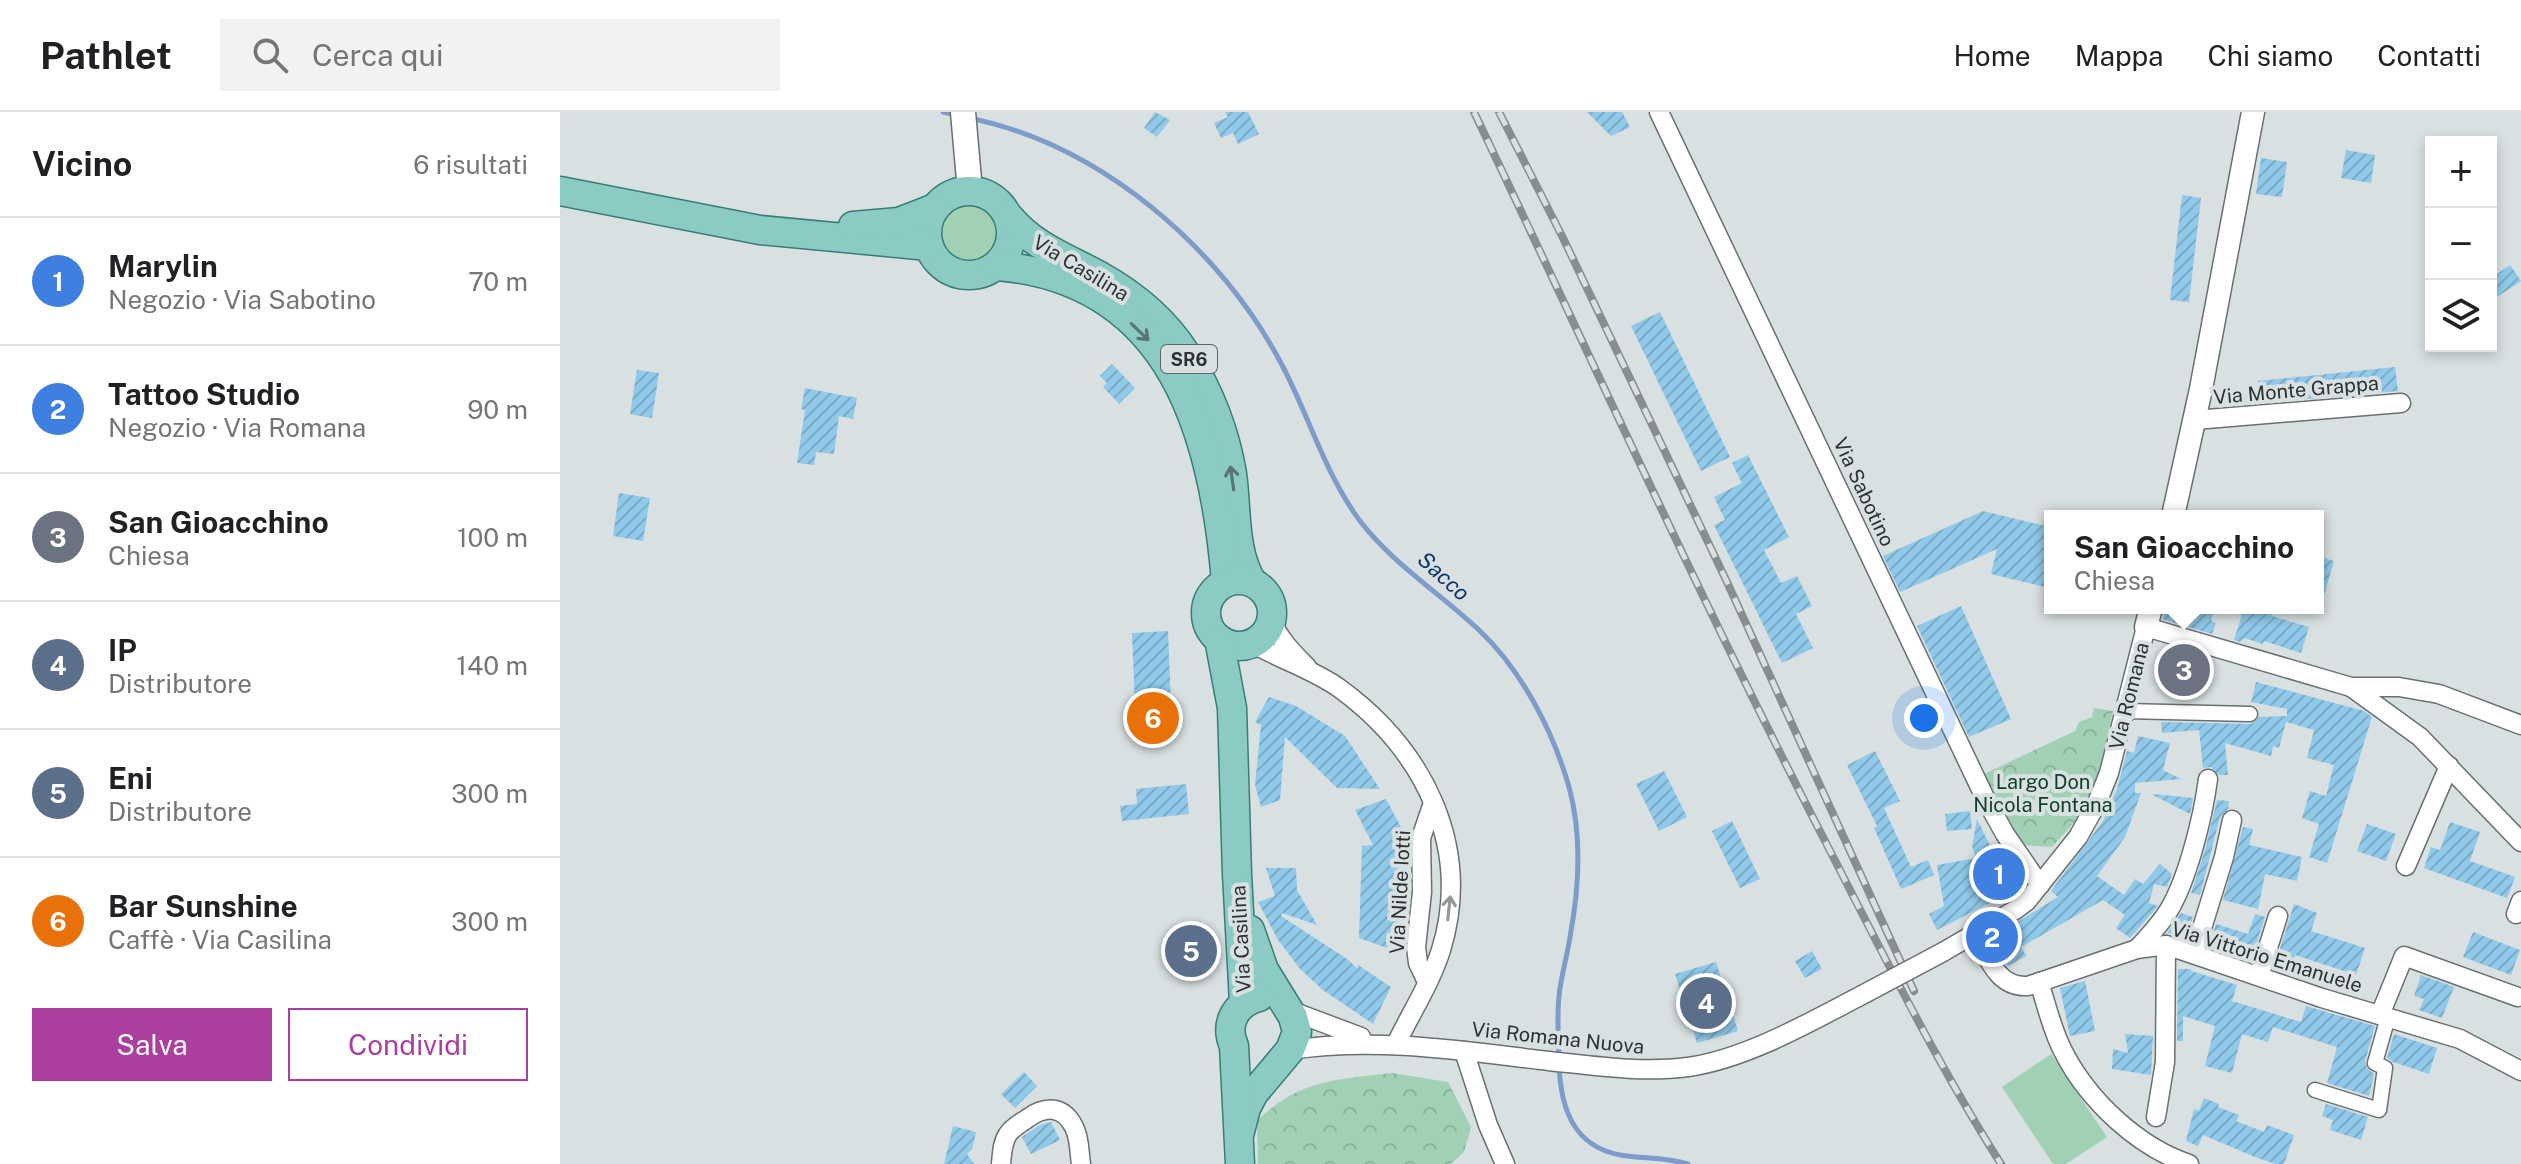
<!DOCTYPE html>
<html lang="it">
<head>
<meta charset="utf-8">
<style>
  :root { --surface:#fff; --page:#f2f2f2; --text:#202124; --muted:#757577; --line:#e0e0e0; --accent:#aa3f9f }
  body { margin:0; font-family:"Public Sans",sans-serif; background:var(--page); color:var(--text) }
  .controls { position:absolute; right:24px; top:24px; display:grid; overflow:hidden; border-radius:0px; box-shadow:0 4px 12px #0003 }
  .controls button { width:72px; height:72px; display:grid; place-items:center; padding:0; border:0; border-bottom:2px solid var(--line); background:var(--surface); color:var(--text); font:40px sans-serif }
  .you { position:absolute; left:1364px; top:606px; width:28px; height:28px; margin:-20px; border:6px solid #fff; border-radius:50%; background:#1a73e8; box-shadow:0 0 0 12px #1a73e833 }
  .badge { display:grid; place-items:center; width:52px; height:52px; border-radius:50%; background:var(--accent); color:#fff; font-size:26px; font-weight:700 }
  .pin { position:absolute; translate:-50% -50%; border:4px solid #fff; box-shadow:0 2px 8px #0006 }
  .popup { position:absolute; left:1484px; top:398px; width:280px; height:104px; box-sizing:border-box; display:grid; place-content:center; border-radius:0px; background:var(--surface); filter:drop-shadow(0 2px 6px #0005); font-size:26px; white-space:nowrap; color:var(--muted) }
  .popup b { font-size:30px; color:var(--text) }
  .popup::after { content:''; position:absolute; left:50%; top:100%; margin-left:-16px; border:16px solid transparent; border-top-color:var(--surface) }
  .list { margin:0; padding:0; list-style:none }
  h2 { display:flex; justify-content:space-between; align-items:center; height:104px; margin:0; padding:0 32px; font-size:34px }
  h2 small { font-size:26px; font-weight:400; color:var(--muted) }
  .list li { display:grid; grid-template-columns:52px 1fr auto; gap:24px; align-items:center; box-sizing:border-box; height:128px; padding:0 32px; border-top:2px solid var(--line) }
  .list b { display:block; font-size:30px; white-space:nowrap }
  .list p { margin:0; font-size:26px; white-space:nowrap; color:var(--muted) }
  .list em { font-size:26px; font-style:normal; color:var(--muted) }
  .actions { display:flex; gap:16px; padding:24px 32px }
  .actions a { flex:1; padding:18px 0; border:2px solid var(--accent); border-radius:0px; text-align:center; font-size:28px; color:var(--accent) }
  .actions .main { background:var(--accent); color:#fff }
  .icon { flex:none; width:44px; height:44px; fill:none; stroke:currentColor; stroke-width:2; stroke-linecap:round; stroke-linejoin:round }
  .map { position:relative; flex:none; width:1961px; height:1052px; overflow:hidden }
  header { display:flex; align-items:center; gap:48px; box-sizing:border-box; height:112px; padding:0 40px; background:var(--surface); border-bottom:2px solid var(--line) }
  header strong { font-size:38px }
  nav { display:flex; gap:44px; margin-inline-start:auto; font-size:28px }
  .search { width:560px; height:72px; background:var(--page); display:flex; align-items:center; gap:20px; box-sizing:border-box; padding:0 28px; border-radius:0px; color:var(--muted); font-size:30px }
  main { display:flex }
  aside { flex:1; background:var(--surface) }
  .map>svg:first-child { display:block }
  .green { fill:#a0d1b4 }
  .park { fill:url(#park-crowns) }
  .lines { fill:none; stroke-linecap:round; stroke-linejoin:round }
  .stream { stroke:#7e9cc9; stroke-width:5 }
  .building { fill:url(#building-hatch) }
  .pedestrian-casing { stroke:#697071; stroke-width:17 }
  .minor-casing { stroke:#697071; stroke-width:21 }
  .tertiary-casing { stroke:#697071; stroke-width:25 }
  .secondary-casing { stroke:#697071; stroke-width:27 }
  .primary-casing { stroke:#387e76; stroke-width:31 }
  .pedestrian { stroke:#fff; stroke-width:14 }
  .minor { stroke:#fff; stroke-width:18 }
  .tertiary { stroke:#fff; stroke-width:22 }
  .secondary { stroke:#fff; stroke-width:24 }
  .primary { stroke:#8bcbc3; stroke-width:28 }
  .rail-casing { stroke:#888e8f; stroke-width:8 }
  .rail { stroke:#d8e0e1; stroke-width:5; stroke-dasharray:15; stroke-linecap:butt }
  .minor-bridge-casing { stroke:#697071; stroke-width:21; stroke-linecap:butt }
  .minor-bridge { stroke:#fff; stroke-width:18 }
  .oneway { stroke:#587673 }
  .oneway2 { stroke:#969898 }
  .labels { text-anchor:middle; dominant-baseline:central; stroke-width:8; stroke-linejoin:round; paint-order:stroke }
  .shield { fill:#d8e0e1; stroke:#616666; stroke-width:2 }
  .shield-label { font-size:18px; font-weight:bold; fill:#2e3132 }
  .street-label { font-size:20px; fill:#2e3132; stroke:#d8e0e1 }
  .park-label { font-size:20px; fill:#103e28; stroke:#d8e0e1 }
  .water-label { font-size:22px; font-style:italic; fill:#0d356b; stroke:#d8e0e1 }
</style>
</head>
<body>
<header>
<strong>Pathlet</strong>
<div class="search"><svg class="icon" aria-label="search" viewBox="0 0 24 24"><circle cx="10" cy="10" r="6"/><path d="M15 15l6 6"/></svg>Cerca qui</div>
<nav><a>Home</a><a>Mappa</a><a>Chi siamo</a><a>Contatti</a></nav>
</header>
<main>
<aside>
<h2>Vicino<small>6 risultati</small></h2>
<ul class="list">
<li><span class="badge" style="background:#3f7fe0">1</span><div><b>Marylin</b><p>Negozio · Via Sabotino</p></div><em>70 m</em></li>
<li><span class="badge" style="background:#3f7fe0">2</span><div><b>Tattoo Studio</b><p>Negozio · Via Romana</p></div><em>90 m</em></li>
<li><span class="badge" style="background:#6b7280">3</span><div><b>San Gioacchino</b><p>Chiesa</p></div><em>100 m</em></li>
<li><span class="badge" style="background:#5c6f8a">4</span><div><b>IP</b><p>Distributore</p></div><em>140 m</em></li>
<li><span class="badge" style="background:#5c6f8a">5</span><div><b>Eni</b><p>Distributore</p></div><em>300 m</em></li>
<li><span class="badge" style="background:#e8710a">6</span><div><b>Bar Sunshine</b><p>Caffè · Via Casilina</p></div><em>300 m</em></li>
</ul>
<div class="actions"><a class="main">Salva</a><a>Condividi</a></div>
</aside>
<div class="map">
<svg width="1961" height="1052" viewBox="0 0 1961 1052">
  <defs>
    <pattern id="park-crowns" width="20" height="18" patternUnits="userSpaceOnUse" patternTransform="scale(2)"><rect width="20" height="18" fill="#a0d1b4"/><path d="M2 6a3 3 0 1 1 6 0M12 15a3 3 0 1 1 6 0" fill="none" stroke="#8ab49b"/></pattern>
    <pattern id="building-hatch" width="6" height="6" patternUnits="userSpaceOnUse" patternTransform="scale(2)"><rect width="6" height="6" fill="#90c9e9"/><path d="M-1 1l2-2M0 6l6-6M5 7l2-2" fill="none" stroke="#7cadc8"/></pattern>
  </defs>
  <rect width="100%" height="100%" fill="#d8e0e1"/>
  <g class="green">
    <circle cx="409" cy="120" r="28"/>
    <polygon points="1491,942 1547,1025 1506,1052 1493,1052 1442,975"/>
  </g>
  <g class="park">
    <polygon points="1534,596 1553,599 1536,673 1519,705 1492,735 1461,733 1424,662 1515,619 1519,610 1532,605"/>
    <path d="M 832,961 L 888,970 L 911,1015 L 904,1040 L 891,1052 L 698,1052 L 697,1009 C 739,967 777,968 832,961 Z"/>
  </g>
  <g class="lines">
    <g class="stream">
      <polyline points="383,0 396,3"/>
      <path d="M 409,6 C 540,32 661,136 722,253 C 749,304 765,362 800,409 C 833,452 881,482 920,519 C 962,559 993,619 1009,675 C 1022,722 1019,777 1010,825 C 1007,845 1001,864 999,884 C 997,904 998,924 999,944"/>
      <path d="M 999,954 C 1001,996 1013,1034 1060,1043 C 1084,1047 1103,1045 1128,1052"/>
    </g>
  </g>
  <g class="building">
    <polygon points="595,0 610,8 597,25 584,16"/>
    <polygon points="665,0 688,0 699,22 678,32 673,21 661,26 654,11 668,5"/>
    <polygon points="1027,0 1062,0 1070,15 1051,24"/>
    <polygon points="1786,38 1815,43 1811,71 1781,66"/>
    <polygon points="1701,46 1727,50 1722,85 1696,82"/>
    <polygon points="1622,83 1641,86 1629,190 1610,188"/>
    <polygon points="1950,153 1961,169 1931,189 1931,166"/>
    <polygon points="1100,200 1170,345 1141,359 1071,214"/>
    <polygon points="552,252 575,276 559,292 543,275 547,271 540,264"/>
    <polygon points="1835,255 1838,279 1700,291 1698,269"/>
    <polygon points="77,258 99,261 92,306 70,302"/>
    <polygon points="245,276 297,286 293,307 279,304 274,342 256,340 254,353 237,351 245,298 241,297"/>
    <polygon points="1188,343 1229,425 1204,438 1221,471 1237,464 1252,494 1236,502 1253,536 1222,551 1154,413 1165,408 1154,385 1182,371 1172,351"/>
    <polygon points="59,381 90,386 83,429 53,424"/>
    <polygon points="1423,399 1490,415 1490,476 1431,462 1437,437 1340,480 1323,444"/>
    <polygon points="1758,444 1774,449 1762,490 1758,489"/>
    <polygon points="1401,494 1451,607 1409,625 1357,514"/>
    <polygon points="1606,496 1655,496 1651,509 1656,511 1652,522 1602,507"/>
    <polygon points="1684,496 1715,496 1712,504 1749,515 1741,541 1704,529 1703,532 1684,526 1680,530 1674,528"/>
    <polygon points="608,519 612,619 576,620 572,521"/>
    <polygon points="1624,544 1639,552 1642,570 1634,579 1610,574 1604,563"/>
    <polygon points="1696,570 1804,599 1812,605 1767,751 1749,745 1759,712 1742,706 1750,679 1766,684 1774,653 1747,646 1754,618 1726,610 1719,636 1713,634 1711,644 1665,631 1668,663 1659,663 1651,655 1643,656 1639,618 1602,621 1601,610 1690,612 1695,610 1699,605 1727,604 1727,597 1691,590"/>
    <polygon points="709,585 736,594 785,624 820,677 777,676 725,625 720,688 701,695 695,673 701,613 695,610"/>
    <polygon points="1578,624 1610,631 1603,658 1621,667 1575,671 1575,681 1581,681 1565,725 1537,764 1564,783 1575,767 1583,772 1600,752 1612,762 1607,775 1594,772 1589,791 1598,794 1570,826 1556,816 1565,803 1543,788 1461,835 1466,844 1448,854 1431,826 1498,785 1491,779 1543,709 1557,677 1567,639 1574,641"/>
    <polygon points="1315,639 1340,689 1324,696 1351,755 1368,748 1374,763 1341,777 1314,716 1317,714 1287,653"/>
    <polygon points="1104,659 1127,705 1099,719 1076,672"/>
    <polygon points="626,672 629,702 562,709 560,694 577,692 576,677"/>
    <polygon points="1593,682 1633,686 1630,702 1593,683"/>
    <polygon points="826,687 843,719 833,720 840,739 843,768 841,806 827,836 799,826 802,734 813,733 795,698"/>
    <polygon points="1657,688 1669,689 1668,697 1660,705 1640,783 1631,781 1645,738"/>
    <polygon points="1410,699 1412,717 1387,719 1385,702"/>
    <polygon points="1417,707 1434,742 1431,743 1451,780 1377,818 1369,802 1384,794 1377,753 1416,746 1412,734"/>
    <polygon points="1172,709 1200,767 1180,776 1152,719"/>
    <polygon points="1890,710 1920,720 1910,749 1955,765 1947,786 1864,756 1871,735 1880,738"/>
    <polygon points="1807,712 1836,722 1826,749 1797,739"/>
    <polygon points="1683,715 1693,717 1689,733 1742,745 1737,769 1705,762 1698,797 1663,788"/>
    <polygon points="706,756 736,756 737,778 757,813 722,801 721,804 787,847 798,857 798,853 831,875 813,912 763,878 741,858 718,828 698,790 715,784"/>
    <polygon points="1734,792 1757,801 1751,819 1805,836 1796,863 1735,843 1729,861 1714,856"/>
    <polygon points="1621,801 1633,805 1626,827 1607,821"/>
    <polygon points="1695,802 1705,805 1691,848 1649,835 1656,812 1688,822"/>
    <polygon points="1913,820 1960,838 1951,863 1903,845"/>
    <polygon points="640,830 641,848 623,849 622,831"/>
    <polygon points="1252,839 1262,857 1245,866 1235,849"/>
    <polygon points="1156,850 1178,919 1137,931 1115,862"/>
    <polygon points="1618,857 1631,857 1631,859 1677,873 1672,889 1741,910 1746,894 1815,914 1805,949 1807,956 1814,962 1809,984 1767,971 1777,935 1713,915 1708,930 1682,922 1672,961 1645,954 1655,914 1623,904 1623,929 1617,929"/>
    <polygon points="1861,863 1894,875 1882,906 1859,898 1864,887 1854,884"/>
    <polygon points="1525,869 1535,919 1510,924 1500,876"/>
    <polygon points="1565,922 1593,924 1591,963 1552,957 1553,937 1568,941"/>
    <polygon points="1834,922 1877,936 1869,962 1833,950 1827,946"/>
    <polygon points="464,960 477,974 455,996 441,982"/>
    <polygon points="1644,986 1659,992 1658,995 1679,1003 1676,1009 1704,1020 1707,1013 1734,1023 1724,1052 1715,1052 1695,1045 1643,1023 1638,1034 1626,1029 1634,997 1639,999"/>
    <polygon points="1766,992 1808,1005 1801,1028 1770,1018 1773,1008 1762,1004"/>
    <polygon points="491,1010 500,1028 471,1042 462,1025 480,1013"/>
    <polygon points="393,1014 416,1020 412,1037 407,1042 414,1052 384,1052"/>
  </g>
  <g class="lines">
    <g class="pedestrian-casing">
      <g id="pedestrian">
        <polyline points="1565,599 1690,602"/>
        <polyline points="1755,978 1819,998 1825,956 1815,951 1828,905"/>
      </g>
    </g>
    <g class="minor-casing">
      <g id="minor">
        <polyline points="1099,0 1426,688 1445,722 1480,773"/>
        <polyline points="1635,308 1841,291"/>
        <path d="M 712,508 C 717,525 734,542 747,555"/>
        <path d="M 692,531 C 721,548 752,557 779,576 C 863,637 913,734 881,838 C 871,870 851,901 836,932"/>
        <polyline points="1791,575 1860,625 1961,730"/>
        <polyline points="1846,754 1889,654"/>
        <polyline points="1956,802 1961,789"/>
        <path d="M 1415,822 C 1428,845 1437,876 1468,874 L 1577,837 L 1606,833 L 1762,886 L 1900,927 L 1961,959"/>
        <path d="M 1577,837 C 1588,825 1600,813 1609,798 C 1628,766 1643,705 1648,667"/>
        <polyline points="1383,840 1455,798 1467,789 1518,725 1537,691 1549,661 1586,515 1791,575 1839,575 1879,582 1961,613"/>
        <polyline points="1634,842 1664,745 1672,708"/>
        <polyline points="1699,864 1718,804"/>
        <polyline points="867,870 858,851 856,835 862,780 861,726 873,691"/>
        <path d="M 1479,870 C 1487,894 1492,919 1504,941 C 1529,989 1578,1035 1629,1052"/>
        <polyline points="729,898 801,925"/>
        <polyline points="1820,903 1844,844 1958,885"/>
        <path d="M 730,938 C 817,925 903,939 989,949 C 1036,954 1082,961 1128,955 C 1186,947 1250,910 1302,883"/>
        <polyline points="904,939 928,1013 945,1052"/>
        <polyline points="1596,1005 1605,950 1606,833"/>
        <path d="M 441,1052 C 442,1042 442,1031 448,1022 C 453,1015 461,1011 468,1006 C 485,994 503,993 514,1015 C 520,1026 519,1040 521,1052"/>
      </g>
    </g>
    <g class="tertiary-casing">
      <g id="tertiary">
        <polyline points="1613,404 1641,277 1693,0"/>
        <polyline points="1586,515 1591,496"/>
      </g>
    </g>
    <g class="secondary-casing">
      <polyline id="secondary" points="403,0 410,79"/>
    </g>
    <g class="primary-casing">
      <g id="primary">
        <circle cx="409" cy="121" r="42"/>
        <polyline points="0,79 200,118 369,134"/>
        <path d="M 449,105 C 474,135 507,146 540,164 C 574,183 605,209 626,242 C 649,279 665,319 672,362 C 677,396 673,439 692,470"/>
        <polyline points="293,114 339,110 375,96"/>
        <path d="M 437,154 C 612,168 654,322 666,470"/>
        <circle cx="679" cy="501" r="33"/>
        <polyline points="659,527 672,596 677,762 684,891"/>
        <polyline points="679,1023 686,996 694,981 730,938 737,920 733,905 704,858 690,818"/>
        <path d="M 680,1052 L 674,934 C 664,911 676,891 699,885"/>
      </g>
    </g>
    <use href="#pedestrian" class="pedestrian"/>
    <use href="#minor" class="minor"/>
    <use href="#tertiary" class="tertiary"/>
    <use href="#secondary" class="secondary"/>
    <use href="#primary" class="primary"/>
    <g class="rail-casing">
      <g id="rail">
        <path d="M 914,0 C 1030,243 1141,489 1265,729 C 1321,838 1375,948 1441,1052"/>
        <polyline points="939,0 1003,126 1167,470 1354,879"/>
      </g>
    </g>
    <use href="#rail" class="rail"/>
    <g class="minor-bridge-casing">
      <polyline id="minor-bridge" points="1302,883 1383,840"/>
    </g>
    <use href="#minor-bridge" class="minor-bridge"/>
  </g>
  <defs><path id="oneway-shaft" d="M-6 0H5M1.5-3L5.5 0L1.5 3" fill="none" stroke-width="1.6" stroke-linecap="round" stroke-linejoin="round" transform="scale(2)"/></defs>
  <g class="oneway">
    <use href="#oneway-shaft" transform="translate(580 220) rotate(44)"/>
    <use href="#oneway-shaft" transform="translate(672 366) rotate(-98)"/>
  </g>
  <use class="oneway2" href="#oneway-shaft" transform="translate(889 796) rotate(-84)"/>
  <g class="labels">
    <rect class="shield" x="601" y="233" width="56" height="28" rx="6"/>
    <g class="shield-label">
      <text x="629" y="247">SR6</text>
    </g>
    <g class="street-label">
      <text transform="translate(521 156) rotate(31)">Via Casilina</text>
      <text transform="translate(1736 278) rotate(-5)">Via Monte Grappa</text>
      <text transform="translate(1304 380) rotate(65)">Via Sabotino</text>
      <text transform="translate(1569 584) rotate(-76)">Via Romana</text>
      <text transform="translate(840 780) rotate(-87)">Via Nilde Iotti</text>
      <text transform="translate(681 827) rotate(-93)">Via Casilina</text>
      <text transform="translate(1707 845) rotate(17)">Via Vittorio Emanuele</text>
      <text transform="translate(998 926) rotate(6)">Via Romana Nuova</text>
    </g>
    <g class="park-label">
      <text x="1483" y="670">Largo Don<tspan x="1483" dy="23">Nicola Fontana</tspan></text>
    </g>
    <g class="water-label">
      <text transform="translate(884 464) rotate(42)">Sacco</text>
    </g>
  </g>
</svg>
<div class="controls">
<button>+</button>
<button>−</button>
<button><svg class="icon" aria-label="layers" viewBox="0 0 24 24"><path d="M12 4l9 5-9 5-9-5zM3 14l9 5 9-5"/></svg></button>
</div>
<div class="you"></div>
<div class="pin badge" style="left:1439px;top:762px;background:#3f7fe0">1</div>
<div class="pin badge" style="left:1432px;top:825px;background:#3f7fe0">2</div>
<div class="pin badge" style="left:1624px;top:558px;background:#6b7280">3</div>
<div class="popup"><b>San Gioacchino</b>Chiesa</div>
<div class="pin badge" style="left:1146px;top:891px;background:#5c6f8a">4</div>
<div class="pin badge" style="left:631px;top:839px;background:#5c6f8a">5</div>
<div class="pin badge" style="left:593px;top:606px;background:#e8710a">6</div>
</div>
</main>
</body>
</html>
